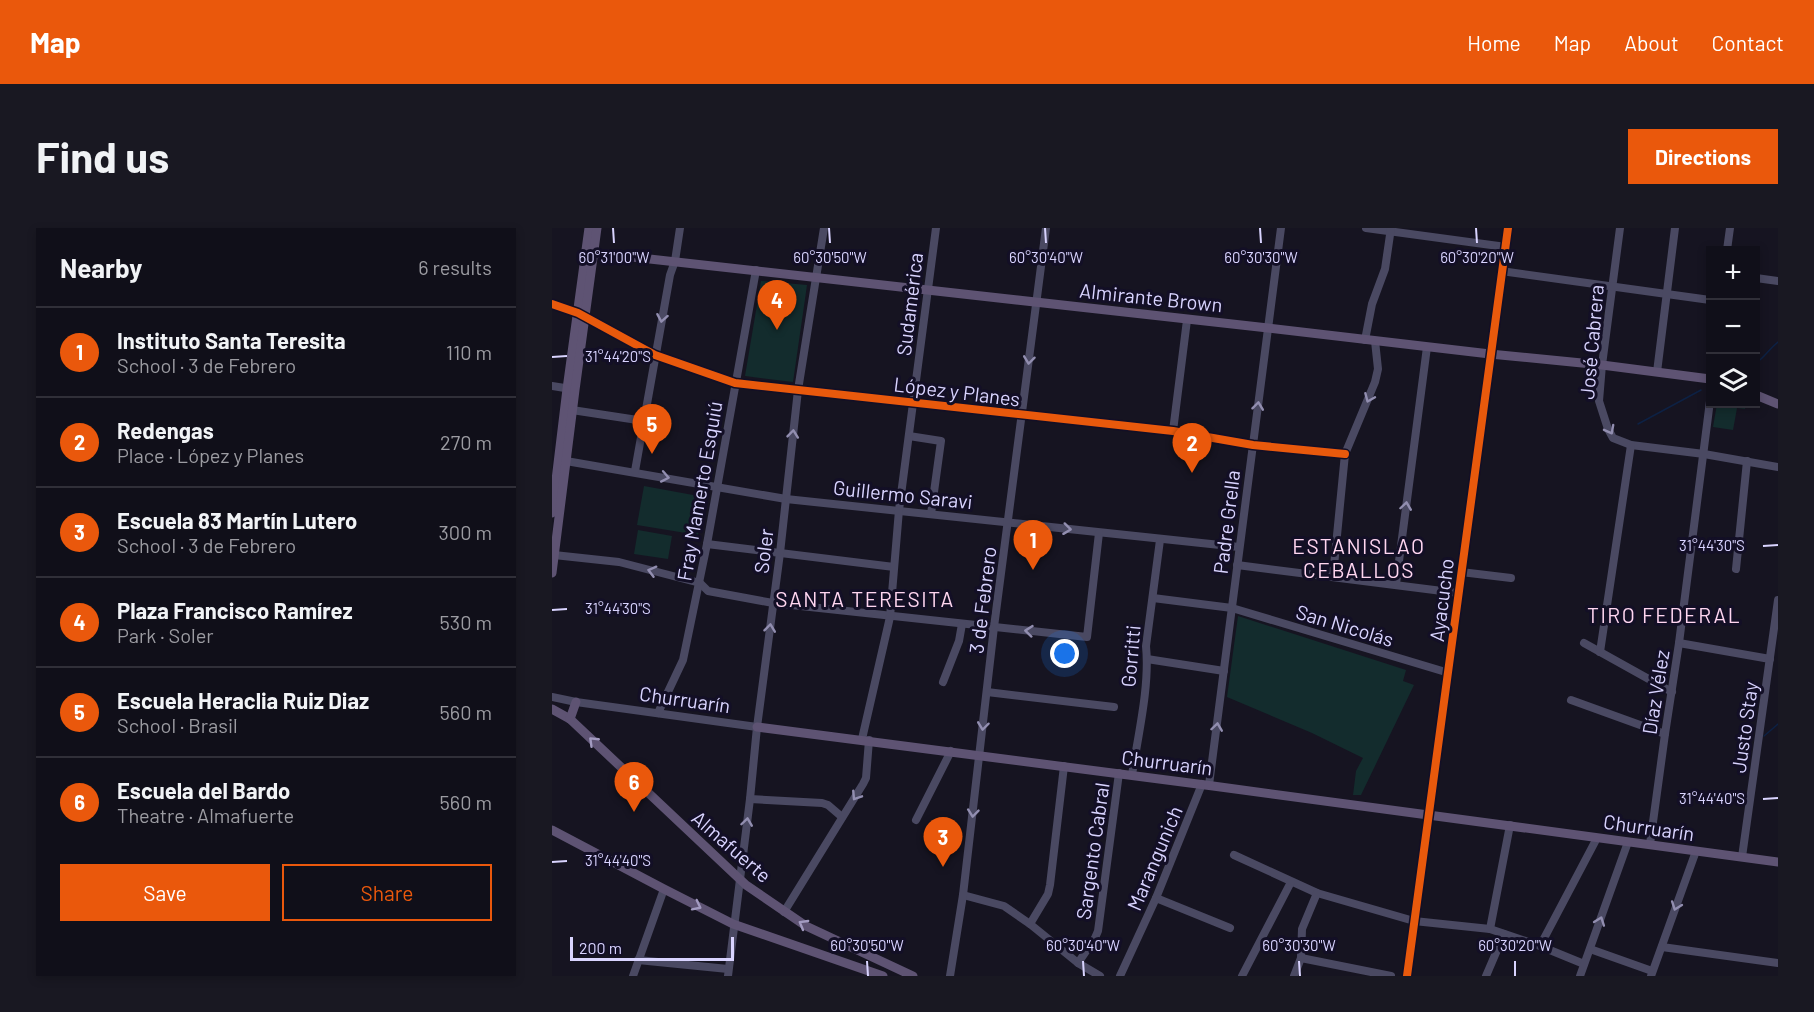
<!DOCTYPE html>
<html lang="en">
<head>
<meta charset="utf-8">
<style>
  :root { --surface:#100f19; --page:#191822; --text:#f1f3f6; --muted:#9c9ca2; --line:#302f38; --accent:#ea580c }
  body { margin:0; font-family:Barlow,sans-serif; background:var(--page); color:var(--text) }
  .controls { position:absolute; right:18px; top:18px; display:grid; overflow:hidden; border-radius:0px; box-shadow:0 3px 9px #0003 }
  .controls button { width:54px; height:54px; display:grid; place-items:center; padding:0; border:0; border-bottom:2px solid var(--line); background:var(--surface); color:var(--text); font:30px sans-serif }
  .scale { position:absolute; left:18px; bottom:15px; width:164px; box-sizing:border-box; padding-left:6px; border:3px solid #d9d4ff; border-top:0; font-size:16px; line-height:21px; white-space:nowrap; color:#d9d4ff; -webkit-text-stroke:4px #130f26; paint-order:stroke }
  .you { position:absolute; left:513px; top:426px; width:21px; height:21px; margin:-15px; border:4px solid #fff; border-radius:50%; background:#1a73e8; box-shadow:0 0 0 9px #1a73e833 }
  .badge { display:grid; place-items:center; width:39px; height:39px; border-radius:50%; background:var(--accent); color:#fff; font-size:20px; font-weight:700 }
  .pin { position:absolute; translate:-50% -50px; filter:drop-shadow(0 2px 3px #0008) }
  .pin::after { content:''; position:absolute; top:32px; width:21px; height:18px; background:inherit; clip-path:polygon(0 0,100% 0,50% 100%) }
  .list { margin:0; padding:0; list-style:none }
  h2 { display:flex; justify-content:space-between; align-items:center; height:78px; margin:0; padding:0 24px; font-size:26px }
  h2 small { font-size:20px; font-weight:400; color:var(--muted) }
  .list li { display:grid; grid-template-columns:39px 1fr auto; gap:18px; align-items:center; box-sizing:border-box; height:90px; padding:0 24px; border-top:2px solid var(--line) }
  .list b { display:block; font-size:22px; white-space:nowrap }
  .list p { margin:0; font-size:20px; white-space:nowrap; color:var(--muted) }
  .list em { font-size:20px; font-style:normal; color:var(--muted) }
  .actions { display:flex; gap:12px; padding:18px 24px }
  .actions a { flex:1; padding:14px 0; border:2px solid var(--accent); border-radius:0px; text-align:center; font-size:21px; color:var(--accent) }
  .actions .main { background:var(--accent); color:#fff }
  .icon { flex:none; width:33px; height:33px; fill:none; stroke:currentColor; stroke-width:2; stroke-linecap:round; stroke-linejoin:round }
  .map { position:relative; flex:none; width:1226px; height:748px; overflow:hidden; border-radius:0px }
  header { display:flex; align-items:center; gap:36px; box-sizing:border-box; height:84px; padding:0 30px; background:var(--accent); color:#fff }
  header strong { font-size:28px }
  nav { display:flex; gap:33px; margin-inline-start:auto; font-size:21px }
  .intro { display:flex; align-items:center; justify-content:space-between; box-sizing:border-box; height:144px; padding:0 36px }
  h1 { margin:0; font-size:42px }
  .button { padding:15px 27px; border-radius:0px; background:var(--accent); color:#fff; font-size:21px; font-weight:700 }
  main { display:flex; gap:36px; padding:0 36px }
  aside { flex:1; background:var(--surface); border-radius:0px; box-shadow:0 3px 9px #0003 }
  .map>svg:first-child { display:block }
  .green { fill:#132c2d }
  .lines { fill:none; stroke-linecap:round; stroke-linejoin:round }
  .stream { stroke:#0d2144; stroke-width:1.5 }
  .minor { stroke:#4a4962; stroke-width:8 }
  .major { stroke:#5e5373; stroke-width:9 }
  .cycleway-casing { stroke:#130f26; stroke-width:11 }
  .cycleway { stroke:#e8590c; stroke-width:8 }
  .oneway { stroke:#928eb0 }
  .oneway2 { stroke:#a29ac0 }
  .ticks { fill:none; stroke:#d9d4ff; stroke-width:2 }
  .labels { text-anchor:middle; dominant-baseline:central; stroke-width:6; stroke-linejoin:round; paint-order:stroke }
  .street-label { font-size:20px; fill:#d9d4ff; stroke:#130f26 }
  .neighbourhood-label { font-size:21px; letter-spacing:1.5px; fill:#ffd6f0; stroke:#130f26 }
  .ticks-label { font-size:15px; text-anchor:middle; fill:#d9d4ff; stroke:#130f26; stroke-width:6; stroke-linejoin:round; paint-order:stroke }
</style>
</head>
<body>
<header>
<strong>Map</strong>
<nav><a>Home</a><a>Map</a><a>About</a><a>Contact</a></nav>
</header>
<div class="intro"><h1>Find us</h1><a class="button">Directions</a></div>
<main>
<aside>
<h2>Nearby<small>6 results</small></h2>
<ul class="list">
<li><span class="badge">1</span><div><b>Instituto Santa Teresita</b><p>School · 3 de Febrero</p></div><em>110 m</em></li>
<li><span class="badge">2</span><div><b>Redengas</b><p>Place · López y Planes</p></div><em>270 m</em></li>
<li><span class="badge">3</span><div><b>Escuela 83 Martín Lutero</b><p>School · 3 de Febrero</p></div><em>300 m</em></li>
<li><span class="badge">4</span><div><b>Plaza Francisco Ramírez</b><p>Park · Soler</p></div><em>530 m</em></li>
<li><span class="badge">5</span><div><b>Escuela Heraclia Ruiz Diaz</b><p>School · Brasil</p></div><em>560 m</em></li>
<li><span class="badge">6</span><div><b>Escuela del Bardo</b><p>Theatre · Almafuerte</p></div><em>560 m</em></li>
</ul>
<div class="actions"><a class="main">Save</a><a>Share</a></div>
</aside>
<div class="map">
<svg width="1226" height="748" viewBox="0 0 1226 748">
  <rect width="100%" height="100%" fill="#161421"/>
  <g class="green">
    <polygon points="209,53 255,57 241,154 193,148"/>
    <polygon points="1165,176 1193,176 1193,181 1185,180 1181,202 1161,199"/>
    <polygon points="92,258 152,269 146,307 85,297"/>
    <polygon points="86,302 120,308 116,331 82,326"/>
    <polygon points="686,388 854,442 851,453 862,457 809,567 801,567 804,543 811,530 760,505 675,469"/>
  </g>
  <g class="lines">
    <g class="stream">
      <path d="M 1204,135 C 1212,130 1218,120 1226,114"/>
      <polyline points="1086,196 1149,162"/>
      <polyline points="1212,508 1226,496"/>
    </g>
    <g class="minor">
      <polyline points="814,0 954,19"/>
      <polyline points="1068,0 1050,137 1047,173 1056,201 1061,210 1079,217 1152,226 1226,239"/>
      <polyline points="1175,22 1178,0"/>
      <polyline points="949,43 1158,72"/>
      <polyline points="1204,50 1226,53"/>
      <polyline points="0,76 26,85 103,127 183,155 621,203 701,217 793,226"/>
      <polyline points="813,112 820,76 833,41 839,0"/>
      <polyline points="1105,144 1123,0"/>
      <polyline points="0,158 19,161"/>
      <polyline points="20,182 92,193"/>
      <polyline points="621,203 635,92"/>
      <polyline points="357,208 389,213 379,286"/>
      <polyline points="14,233 234,271 687,319"/>
      <polyline points="83,243 118,47 123,33 128,0"/>
      <polyline points="155,316 342,339"/>
      <polyline points="2,327 67,334 148,355 156,363 221,375 535,409 547,305"/>
      <polyline points="685,337 906,365"/>
      <polyline points="1184,341 1195,233"/>
      <polyline points="909,344 959,350"/>
      <polyline points="781,348 793,226 823,154 826,141 823,113"/>
      <polyline points="844,356 875,119"/>
      <polyline points="601,370 680,380 897,445"/>
      <polyline points="1032,415 1120,464"/>
      <polyline points="1127,415 1218,431"/>
      <polyline points="1048,424 1079,217"/>
      <polyline points="595,431 672,443"/>
      <polyline points="391,454 407,413 410,396"/>
      <polyline points="435,464 562,479"/>
      <polyline points="0,469 24,474 205,499"/>
      <polyline points="1019,472 1113,506"/>
      <polyline points="106,485 131,432 155,316 204,42"/>
      <polyline points="310,511 338,389 347,282 384,0"/>
      <path d="M 580,547 C 586,507 598,458 594,418 L 608,312"/>
      <polyline points="657,557 729,0"/>
      <polyline points="198,571 270,575 276,577 290,589"/>
      <polyline points="364,592 399,523"/>
      <polyline points="1098,616 1113,506 1127,415 1158,173"/>
      <polyline points="682,627 765,665 862,693 938,701 988,718 1032,736"/>
      <polyline points="1190,629 1226,372"/>
      <polyline points="411,667 452,678 478,696 526,735 548,748"/>
      <polyline points="604,670 678,700"/>
      <polyline points="232,684 311,556 314,550 317,512"/>
      <polyline points="478,696 496,666 498,657 512,538"/>
      <polyline points="938,701 958,597"/>
      <polyline points="988,718 1045,610"/>
      <polyline points="1110,719 1226,735"/>
      <polyline points="1038,721 1100,743"/>
      <polyline points="749,730 839,748"/>
      <polyline points="86,732 176,741"/>
      <polyline points="526,735 543,710 546,703 567,545"/>
      <polyline points="81,748 112,661"/>
      <polyline points="176,748 198,571 205,499 228,325 246,162 272,0"/>
      <polyline points="398,748 411,667 442,399 494,0"/>
      <polyline points="568,748 604,670 650,556"/>
      <polyline points="690,748 739,654"/>
      <polyline points="742,748 749,730 750,701 765,665"/>
      <polyline points="855,748 956,0"/>
      <polyline points="934,748 952,706"/>
      <polyline points="1028,748 1076,614"/>
      <polyline points="1099,748 1144,623"/>
    </g>
    <g class="major">
      <polyline points="35,24 716,100 938,126 1050,137 1158,151"/>
      <polyline points="1204,167 1226,176"/>
      <polyline points="0,285 15,161 37,0"/>
      <polyline points="0,345 23,162 45,0"/>
      <polyline points="0,481 18,491 194,657 254,698 361,748"/>
      <polyline points="18,491 24,474"/>
      <polyline points="205,499 661,558 1226,634"/>
      <polyline points="0,602 112,661 181,696 331,748"/>
    </g>
    <g class="cycleway-casing">
      <g id="cycleway">
        <polyline points="0,76 26,85 103,127 183,155 621,203 701,217 793,226"/>
        <polyline points="855,748 956,0"/>
      </g>
    </g>
    <use href="#cycleway" class="cycleway"/>
  </g>
  <defs><path id="oneway-chevron" d="M-2-3.5L2.5 0L-2 3.5" fill="none" stroke-width="1.6" stroke-linecap="round" stroke-linejoin="round" transform="scale(1.5)"/></defs>
  <g class="oneway">
    <use href="#oneway-chevron" transform="translate(110 90) rotate(100)"/>
    <use href="#oneway-chevron" transform="translate(477 132) rotate(97)"/>
    <use href="#oneway-chevron" transform="translate(817 170) rotate(113)"/>
    <use href="#oneway-chevron" transform="translate(706 178) rotate(-83)"/>
    <use href="#oneway-chevron" transform="translate(1058 202) rotate(62)"/>
    <use href="#oneway-chevron" transform="translate(241 206) rotate(-84)"/>
    <use href="#oneway-chevron" transform="translate(113 249) rotate(11)"/>
    <use href="#oneway-chevron" transform="translate(854 278) rotate(-82)"/>
    <use href="#oneway-chevron" transform="translate(515 301) rotate(7)"/>
    <use href="#oneway-chevron" transform="translate(100 343) rotate(-165)"/>
    <use href="#oneway-chevron" transform="translate(218 400) rotate(-83)"/>
    <use href="#oneway-chevron" transform="translate(477 403) rotate(-174)"/>
    <use href="#oneway-chevron" transform="translate(431 498) rotate(97)"/>
    <use href="#oneway-chevron" transform="translate(665 499) rotate(-82)"/>
    <use href="#oneway-chevron" transform="translate(304 568) rotate(123)"/>
    <use href="#oneway-chevron" transform="translate(421 585) rotate(96)"/>
    <use href="#oneway-chevron" transform="translate(195 594) rotate(-82)"/>
    <use href="#oneway-chevron" transform="translate(1124 678) rotate(110)"/>
    <use href="#oneway-chevron" transform="translate(1048 693) rotate(-70)"/>
  </g>
  <g class="oneway2">
    <use href="#oneway-chevron" transform="translate(41 513) rotate(-136)"/>
    <use href="#oneway-chevron" transform="translate(145 678) rotate(27)"/>
    <use href="#oneway-chevron" transform="translate(251 696) rotate(-150)"/>
  </g>
  <path class="ticks" d="M 61,0 L 62,15M 277,0 L 278,15M 493,0 L 494,15M 708,0 L 709,15M 924,0 L 925,15M 0,129 L 15,128M 1211,318 L 1226,317M 0,382 L 15,381M 1211,571 L 1226,570M 0,634 L 15,633M 315,733 L 316,748M 531,733 L 532,748M 747,733 L 748,748M 963,733 L 963,748"/>
  <g class="labels">
    <g class="street-label">
      <text transform="translate(599 69) rotate(6)">Almirante Brown</text>
      <text transform="translate(357 76) rotate(-83)">Sudamérica</text>
      <text transform="translate(1039 114) rotate(-85)">José Cabrera</text>
      <text transform="translate(405 163) rotate(7)">López y Planes</text>
      <text transform="translate(147 263) rotate(-80)">Fray Mamerto Esquiú</text>
      <text transform="translate(351 266) rotate(6)">Guillermo Saravi</text>
      <text transform="translate(674 294) rotate(-83)">Padre Grella</text>
      <text transform="translate(211 323) rotate(-83)">Soler</text>
      <text transform="translate(430 372) rotate(-83)">3 de Febrero</text>
      <text transform="translate(889 372) rotate(-83)">Ayacucho</text>
      <text transform="translate(793 397) rotate(17)">San Nicolás</text>
      <text transform="translate(578 428) rotate(-85)">Gorritti</text>
      <text transform="translate(1103 464) rotate(-81)">Díaz Vélez</text>
      <text transform="translate(133 471) rotate(8)">Churruarín</text>
      <text transform="translate(1192 499) rotate(-82)">Justo Stay</text>
      <text transform="translate(615 534) rotate(7)">Churruarín</text>
      <text transform="translate(1097 599) rotate(8)">Churruarín</text>
      <text transform="translate(180 618) rotate(41)">Almafuerte</text>
      <text transform="translate(540 623) rotate(-82)">Sargento Cabral</text>
      <text transform="translate(602 630) rotate(-67)">Marangunich</text>
    </g>
    <g class="neighbourhood-label">
      <text x="807" y="317">ESTANISLAO<tspan x="807" dy="24">CEBALLOS</tspan></text>
      <text x="313" y="370">SANTA TERESITA</text>
      <text x="1112" y="386">TIRO FEDERAL</text>
    </g>
  </g>
  <g class="ticks-label">
    <text x="62" y="35">60°31'00"W</text>
    <text x="278" y="35">60°30'50"W</text>
    <text x="494" y="35">60°30'40"W</text>
    <text x="709" y="35">60°30'30"W</text>
    <text x="925" y="35">60°30'20"W</text>
    <text x="66" y="134">31°44'20"S</text>
    <text x="1160" y="323">31°44'30"S</text>
    <text x="66" y="386">31°44'30"S</text>
    <text x="1160" y="576">31°44'40"S</text>
    <text x="66" y="638">31°44'40"S</text>
    <text x="315" y="723">60°30'50"W</text>
    <text x="531" y="723">60°30'40"W</text>
    <text x="747" y="723">60°30'30"W</text>
    <text x="963" y="723">60°30'20"W</text>
  </g>
</svg>
<div class="controls">
<button>+</button>
<button>−</button>
<button><svg class="icon" aria-label="layers" viewBox="0 0 24 24"><path d="M12 4l9 5-9 5-9-5zM3 14l9 5 9-5"/></svg></button>
</div>
<div class="scale">200 m</div>
<div class="you"></div>
<div class="pin badge" style="left:481px;top:342px">1</div>
<div class="pin badge" style="left:640px;top:245px">2</div>
<div class="pin badge" style="left:391px;top:639px">3</div>
<div class="pin badge" style="left:225px;top:102px">4</div>
<div class="pin badge" style="left:100px;top:226px">5</div>
<div class="pin badge" style="left:82px;top:584px">6</div>
</div>
</main>
</body>
</html>
